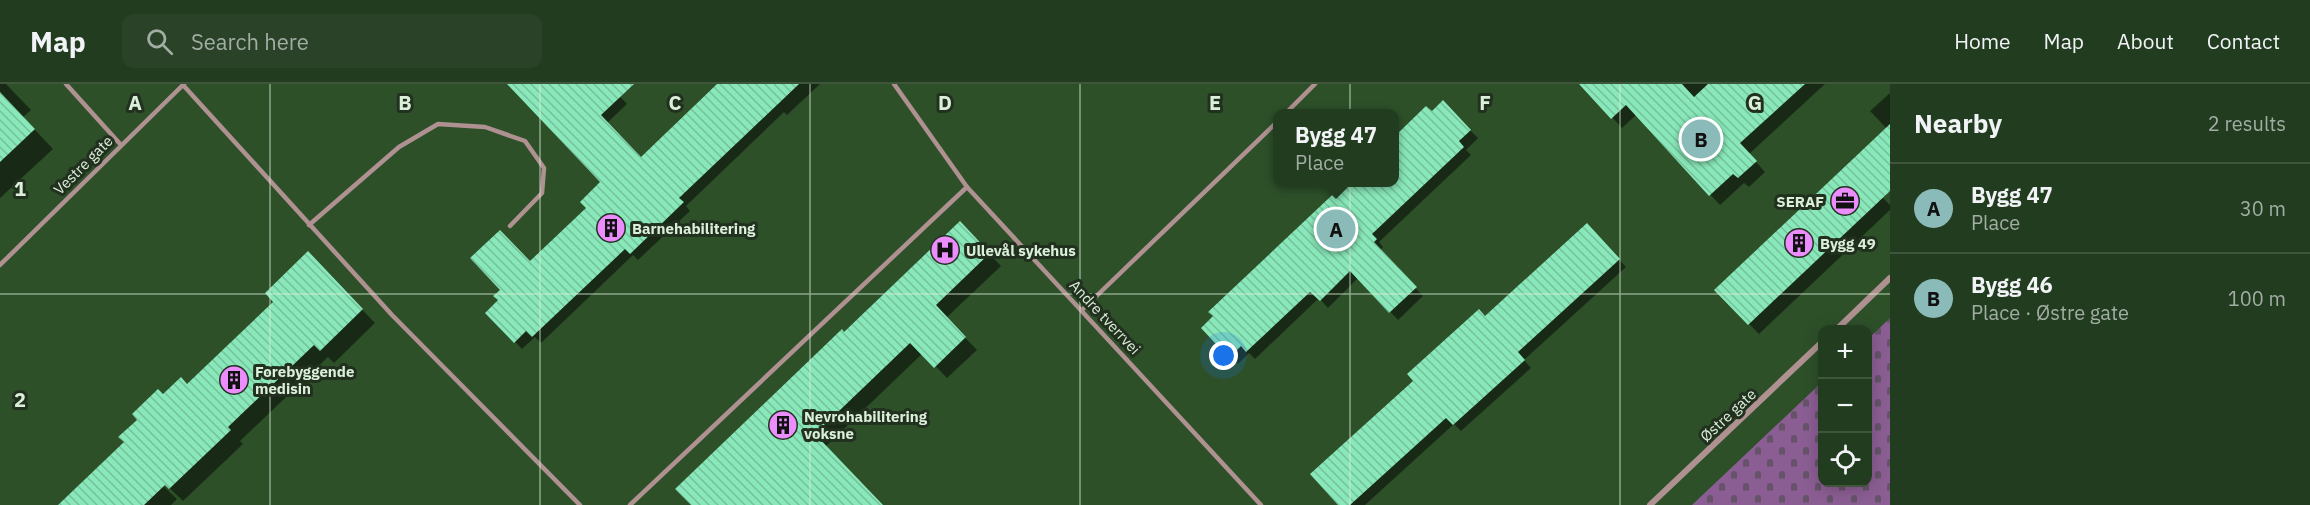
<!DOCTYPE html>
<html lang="en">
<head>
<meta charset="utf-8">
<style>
  :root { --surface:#223c1f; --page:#2a4328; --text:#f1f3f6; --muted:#a2ada4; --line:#3f563d; --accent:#8bbbb9 }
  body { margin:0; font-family:"IBM Plex Sans",sans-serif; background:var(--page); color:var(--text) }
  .controls { position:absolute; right:18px; bottom:18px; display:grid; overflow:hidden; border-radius:12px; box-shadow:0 3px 15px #0003 }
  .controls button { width:54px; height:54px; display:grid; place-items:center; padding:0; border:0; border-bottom:2px solid var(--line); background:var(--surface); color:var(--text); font:30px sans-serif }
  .you { position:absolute; left:1224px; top:272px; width:21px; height:21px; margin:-15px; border:4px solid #fff; border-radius:50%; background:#1a73e8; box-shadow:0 0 0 9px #1a73e833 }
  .badge { display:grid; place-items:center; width:39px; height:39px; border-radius:50%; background:var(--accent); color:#111; font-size:20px; font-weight:700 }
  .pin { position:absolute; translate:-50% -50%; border:3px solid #fff; box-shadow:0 2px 6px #0006 }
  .popup { position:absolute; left:1273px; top:25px; width:126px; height:78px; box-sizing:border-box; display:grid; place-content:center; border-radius:12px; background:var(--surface); filter:drop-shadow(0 2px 4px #0005); font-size:20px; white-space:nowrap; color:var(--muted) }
  .popup b { font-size:22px; color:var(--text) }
  .popup::after { content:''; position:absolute; left:50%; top:100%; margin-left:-12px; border:12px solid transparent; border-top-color:var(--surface) }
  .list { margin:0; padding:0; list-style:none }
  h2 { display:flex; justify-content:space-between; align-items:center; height:78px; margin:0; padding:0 24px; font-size:26px }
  h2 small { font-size:20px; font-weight:400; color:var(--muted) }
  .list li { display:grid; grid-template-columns:39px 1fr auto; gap:18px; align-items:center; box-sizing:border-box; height:90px; padding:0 24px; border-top:2px solid var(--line) }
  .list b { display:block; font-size:22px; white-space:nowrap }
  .list p { margin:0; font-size:20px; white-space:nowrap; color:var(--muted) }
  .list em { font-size:20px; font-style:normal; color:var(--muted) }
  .icon { flex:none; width:33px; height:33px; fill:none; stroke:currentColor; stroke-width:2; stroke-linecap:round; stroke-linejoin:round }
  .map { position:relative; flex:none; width:1890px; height:421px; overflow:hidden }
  header { display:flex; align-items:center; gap:36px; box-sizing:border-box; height:84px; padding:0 30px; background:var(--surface); border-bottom:2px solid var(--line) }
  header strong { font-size:28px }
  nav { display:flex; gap:33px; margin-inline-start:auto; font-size:21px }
  .search { width:420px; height:54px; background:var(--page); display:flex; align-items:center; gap:15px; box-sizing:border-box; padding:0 21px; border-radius:12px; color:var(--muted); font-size:22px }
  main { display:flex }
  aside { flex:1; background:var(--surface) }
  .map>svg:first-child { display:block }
  .cemetery { fill:url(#cemetery-stones) }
  .shadow { fill:#0007 }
  .building { fill:url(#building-back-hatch) }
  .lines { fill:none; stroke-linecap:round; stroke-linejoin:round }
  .service { stroke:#ae9190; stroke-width:4.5 }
  .minor { stroke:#ae9190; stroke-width:6 }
  .grid { fill:none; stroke:#dbf0d8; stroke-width:1.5; stroke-opacity:0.55 }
  .labels { text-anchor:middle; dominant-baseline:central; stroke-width:6; stroke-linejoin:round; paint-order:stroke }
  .street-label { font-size:15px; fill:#dbf0d8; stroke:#22311f }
  .poi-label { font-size:15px; font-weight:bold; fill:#dbf0d8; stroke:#22311f; text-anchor:start }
  .grid-label { font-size:20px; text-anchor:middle; font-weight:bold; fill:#dbf0d8; stroke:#22311f; stroke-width:6; stroke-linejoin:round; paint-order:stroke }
</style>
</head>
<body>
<header>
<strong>Map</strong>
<div class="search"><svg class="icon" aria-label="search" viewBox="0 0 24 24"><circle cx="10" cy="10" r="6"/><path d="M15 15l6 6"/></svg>Search here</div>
<nav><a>Home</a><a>Map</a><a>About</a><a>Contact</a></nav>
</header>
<main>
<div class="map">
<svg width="1890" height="421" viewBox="0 0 1890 421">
  <defs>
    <pattern id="cemetery-stones" width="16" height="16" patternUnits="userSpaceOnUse" patternTransform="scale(1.5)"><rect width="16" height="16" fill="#8b5e93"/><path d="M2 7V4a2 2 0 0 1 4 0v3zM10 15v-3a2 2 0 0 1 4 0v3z" fill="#66536a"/></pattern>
    <pattern id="building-back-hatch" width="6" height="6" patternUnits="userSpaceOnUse" patternTransform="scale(1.5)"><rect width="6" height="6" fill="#88e8b9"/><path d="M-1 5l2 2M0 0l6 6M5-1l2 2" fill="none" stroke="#76c09b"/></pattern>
  </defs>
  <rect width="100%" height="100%" fill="#2d5029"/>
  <polygon class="cemetery" points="1890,234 1890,421 1692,421 1822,298 1822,398 1868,398 1868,255"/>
  <g class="shadow">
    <polygon points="0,0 6,0 31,26 23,33 53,65 0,114"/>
    <polygon points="509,0 608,0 627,20 607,39 641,74 719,0 820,0 787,31 784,28 686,122 690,127 638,176 633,171 541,259 535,253 522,265 487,229 530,179 588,124 603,98"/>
    <polygon points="1581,0 1825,0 1749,70 1765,88 1749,103 1744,99 1720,121 1636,31 1622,44"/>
    <polygon points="1890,9 1890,105 1882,113 1890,121 1890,126 1759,250 1716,206 1889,47 1870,27"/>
    <polygon points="1443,19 1478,54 1466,66 1471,71 1379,158 1383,163 1380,166 1423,212 1398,236 1358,194 1328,224 1319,214 1255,275 1249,269 1238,280 1203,244 1215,232 1210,228 1348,98 1394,98 1394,54 1426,24 1432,29"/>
    <polygon points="960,139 1001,182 946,234 977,266 947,294 923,269 826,362 882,421 693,421 844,250"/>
    <polygon points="1594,148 1626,183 1524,276 1531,284 1461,347 1454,340 1365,421 1340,421 1486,234"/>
    <polygon points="321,183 375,239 334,279 328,273 240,357 243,360 183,417 160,395 158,397 177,415 171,421 60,421 126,359 163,313 187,302"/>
  </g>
  <g class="building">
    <polygon points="507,0 634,0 601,31 641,73 717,0 799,0 679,114 684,118 630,170 625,165 532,253 526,247 514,259 485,229 498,216 493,212 500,206 470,174 500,146 530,177 586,124 580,118 600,98"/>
    <polygon points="1579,0 1682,0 1694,13 1708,0 1805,0 1740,59 1757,77 1738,94 1733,90 1709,112 1626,21 1611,35"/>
    <polygon points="0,8 35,45 0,78"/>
    <polygon points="1443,16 1471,46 1459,57 1464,63 1372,150 1377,155 1374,158 1417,203 1389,229 1350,187 1320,217 1310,208 1246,268 1241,262 1229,274 1201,244 1213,232 1208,228 1345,99 1395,99 1395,52 1426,22 1432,27"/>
    <polygon points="1890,40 1890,107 1748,241 1714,206"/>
    <polygon points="960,137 990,169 936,221 966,253 934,284 910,259 815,350 883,421 691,421 675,405 842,245 844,248"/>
    <polygon points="1587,139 1620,175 1518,268 1525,276 1453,341 1446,334 1350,421 1338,421 1310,390 1413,297 1407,290 1479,225 1485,232"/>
    <polygon points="308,167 363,225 320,267 314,261 228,343 231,346 169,405 165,401 144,421 58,421 124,358 118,353 137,336 132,330 158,305 163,310 181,293 187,300 273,218 265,209"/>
  </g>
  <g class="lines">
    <g class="service">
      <polyline points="66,0 121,61"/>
      <polyline points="894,0 967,103 1261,421"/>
      <polyline points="183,1 392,231 580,421"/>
      <polyline points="1285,30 1315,0"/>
      <polyline points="309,141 399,63 438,40 485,43 525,57 544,84 542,109 510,142"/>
      <polyline points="0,181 184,0"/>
      <polyline points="1082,226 1278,37"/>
      <polyline points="630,421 967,103"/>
    </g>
    <g class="minor">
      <polyline points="1836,246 1890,194"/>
      <polyline points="1650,421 1822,258"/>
    </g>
  </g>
  <path class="grid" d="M 270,0 L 270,421M 540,0 L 540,421M 810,0 L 810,421M 1080,0 L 1080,421M 1350,0 L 1350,421M 1620,0 L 1620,421M 0,210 L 1890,210"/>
  <defs>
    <g id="office-disc" transform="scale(1.5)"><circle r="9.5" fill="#eb8dfc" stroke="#22311f"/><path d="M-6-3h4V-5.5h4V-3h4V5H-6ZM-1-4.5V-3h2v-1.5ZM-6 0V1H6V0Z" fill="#111"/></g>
    <g id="building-disc" transform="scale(1.5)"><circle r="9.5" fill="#eb8dfc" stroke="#22311f"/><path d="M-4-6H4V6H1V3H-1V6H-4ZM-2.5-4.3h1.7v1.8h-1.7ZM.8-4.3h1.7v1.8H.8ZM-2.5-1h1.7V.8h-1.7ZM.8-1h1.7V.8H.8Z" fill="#111"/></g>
    <g id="hospital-disc" transform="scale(1.5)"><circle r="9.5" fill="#eb8dfc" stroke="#22311f"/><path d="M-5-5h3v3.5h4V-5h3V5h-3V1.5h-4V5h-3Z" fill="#111"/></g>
  </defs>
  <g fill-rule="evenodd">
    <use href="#office-disc" x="1845" y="117"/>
    <use href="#building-disc" x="611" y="144"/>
    <use href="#building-disc" x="1799" y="159"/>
    <use href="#hospital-disc" x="945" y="166"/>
    <use href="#building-disc" x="234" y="296"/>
    <use href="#building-disc" x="783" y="341"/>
  </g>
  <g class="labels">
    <g class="street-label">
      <text transform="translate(83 81) rotate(-45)">Vestre gate</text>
      <text transform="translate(1105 233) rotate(47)">Andre tverrvei</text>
      <text transform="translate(1728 331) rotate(-43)">Østre gate</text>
    </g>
    <g class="poi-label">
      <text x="1824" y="117" text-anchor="end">SERAF</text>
      <text x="632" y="144">Barnehabilitering</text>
      <text x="1820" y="159">Bygg 49</text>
      <text x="966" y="166">Ullevål sykehus</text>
      <text x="255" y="287">Forebyggende<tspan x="255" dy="17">medisin</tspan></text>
      <text x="804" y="332">Nevrohabilitering<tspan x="804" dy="17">voksne</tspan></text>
    </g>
  </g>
  <g class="grid-label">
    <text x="135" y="26">A</text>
    <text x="405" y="26">B</text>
    <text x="675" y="26">C</text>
    <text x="945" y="26">D</text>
    <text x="1215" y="26">E</text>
    <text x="1485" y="26">F</text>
    <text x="1755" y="26">G</text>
    <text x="20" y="112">1</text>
    <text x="20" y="323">2</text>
  </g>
</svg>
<div class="controls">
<button>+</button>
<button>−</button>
<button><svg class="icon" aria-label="locate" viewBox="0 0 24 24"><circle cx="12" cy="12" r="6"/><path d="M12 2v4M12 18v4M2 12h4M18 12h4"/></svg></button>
</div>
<div class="you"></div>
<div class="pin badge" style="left:1336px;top:145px">A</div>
<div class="popup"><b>Bygg 47</b>Place</div>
<div class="pin badge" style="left:1701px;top:55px">B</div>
</div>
<aside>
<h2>Nearby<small>2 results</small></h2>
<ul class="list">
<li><span class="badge">A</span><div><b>Bygg 47</b><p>Place</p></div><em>30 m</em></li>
<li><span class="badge">B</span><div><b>Bygg 46</b><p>Place · Østre gate</p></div><em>100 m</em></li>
</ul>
</aside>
</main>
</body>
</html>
